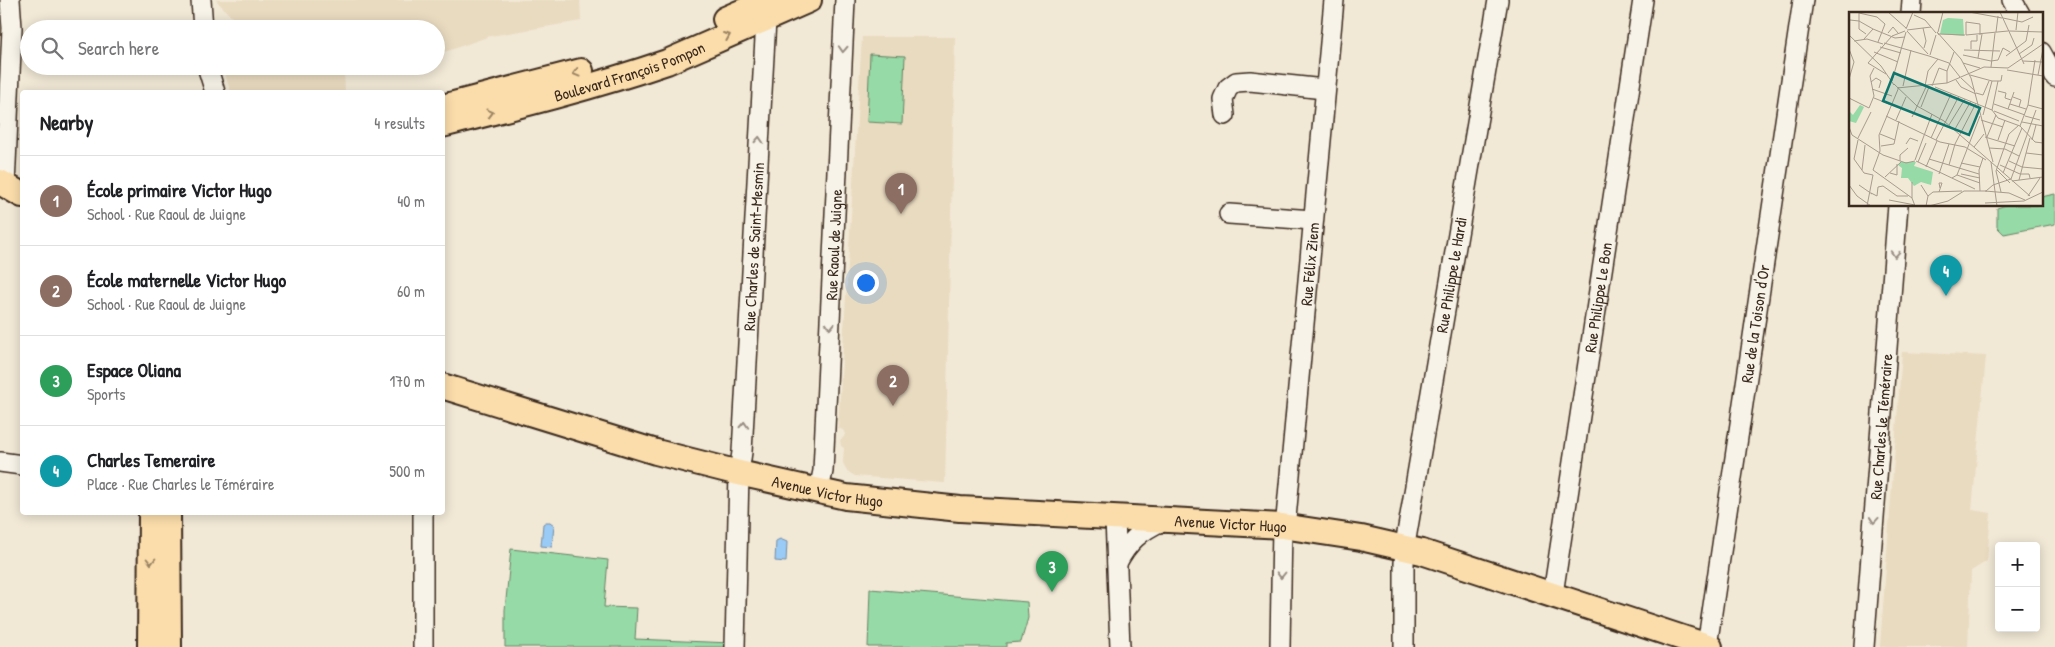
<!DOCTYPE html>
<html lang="en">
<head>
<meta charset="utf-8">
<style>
  :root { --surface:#fff; --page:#f6f6f6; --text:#202124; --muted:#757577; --line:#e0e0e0; --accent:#2563eb }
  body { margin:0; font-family:"Patrick Hand",sans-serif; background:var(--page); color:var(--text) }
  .controls { position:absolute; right:15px; bottom:15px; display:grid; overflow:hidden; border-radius:5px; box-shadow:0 2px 12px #0003 }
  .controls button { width:45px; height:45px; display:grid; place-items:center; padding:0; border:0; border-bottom:1px solid var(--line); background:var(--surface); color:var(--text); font:25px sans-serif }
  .you { position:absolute; left:865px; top:282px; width:18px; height:18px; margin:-12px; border:4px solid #fff; border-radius:50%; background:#1a73e8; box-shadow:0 0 0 8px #1a73e833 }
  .badge { display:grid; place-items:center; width:32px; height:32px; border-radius:50%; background:var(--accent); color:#fff; font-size:16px; font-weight:700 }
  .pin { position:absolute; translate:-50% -41px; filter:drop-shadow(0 1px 2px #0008) }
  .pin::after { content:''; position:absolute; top:26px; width:18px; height:15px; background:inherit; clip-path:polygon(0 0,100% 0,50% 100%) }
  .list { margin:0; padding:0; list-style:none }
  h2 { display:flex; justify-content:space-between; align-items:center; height:65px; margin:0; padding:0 20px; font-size:21px }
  h2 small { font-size:16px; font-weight:400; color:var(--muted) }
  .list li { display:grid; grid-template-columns:32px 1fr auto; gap:15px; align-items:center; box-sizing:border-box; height:90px; padding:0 20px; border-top:1px solid var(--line) }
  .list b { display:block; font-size:19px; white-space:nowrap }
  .list p { margin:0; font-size:16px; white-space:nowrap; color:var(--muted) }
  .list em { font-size:16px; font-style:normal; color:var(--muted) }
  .icon { flex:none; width:28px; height:28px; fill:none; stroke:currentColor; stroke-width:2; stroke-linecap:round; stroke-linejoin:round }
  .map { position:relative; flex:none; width:2055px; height:647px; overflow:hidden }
  .search { position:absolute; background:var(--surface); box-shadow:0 2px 12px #0003; left:20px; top:20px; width:425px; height:55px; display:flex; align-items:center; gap:12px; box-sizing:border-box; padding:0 18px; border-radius:28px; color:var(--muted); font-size:19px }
  .panel { position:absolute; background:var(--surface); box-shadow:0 2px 12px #0003; left:20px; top:90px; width:425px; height:425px; border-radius:5px }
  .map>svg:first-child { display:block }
  .built { fill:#e9dbc0 }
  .green { fill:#95daa7; stroke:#688262 }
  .water { fill:#9acbf6; stroke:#748ba0 }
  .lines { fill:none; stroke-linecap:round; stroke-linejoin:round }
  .minor-casing { stroke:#3b2a1e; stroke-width:22 }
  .major-casing { stroke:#3b2a1e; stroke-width:28 }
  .minor { stroke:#f7f3e8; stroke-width:19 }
  .major { stroke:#fbddab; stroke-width:24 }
  .oneway { stroke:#9b8464 }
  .oneway2 { stroke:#998e83 }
  .labels { text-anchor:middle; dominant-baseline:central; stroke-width:4.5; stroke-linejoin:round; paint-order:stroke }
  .street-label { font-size:16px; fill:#3b2a1e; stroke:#f7f3e8 }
  .inset-road { fill:none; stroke:#a89c8c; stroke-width:1 }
  .view { fill:#0f766e; fill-opacity:0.15; stroke:#0f766e; stroke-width:2.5 }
  .inset-edge { fill:none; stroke:#3b2a1e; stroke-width:2.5 }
</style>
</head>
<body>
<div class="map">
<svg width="2055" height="647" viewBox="0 0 2055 647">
  <rect width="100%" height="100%" fill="#f1e8d6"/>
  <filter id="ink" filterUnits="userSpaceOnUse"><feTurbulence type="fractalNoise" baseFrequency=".02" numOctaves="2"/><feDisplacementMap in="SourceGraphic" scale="10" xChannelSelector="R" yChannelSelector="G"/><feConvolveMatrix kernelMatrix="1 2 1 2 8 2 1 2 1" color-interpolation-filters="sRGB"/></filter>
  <g filter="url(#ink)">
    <g class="built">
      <polygon points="216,0 580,0 581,21 490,36 436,55 436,29 233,29 238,24"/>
      <polygon points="862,37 955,37 945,483 855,476 847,471 843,463 844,448 841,446 840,440 844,437 845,434 843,430 838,428"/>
      <polygon points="222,66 403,66 344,70 345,92 231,92"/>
      <polygon points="1902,352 1986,356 1972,510 1991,513 1987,561 1971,571 1968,647 1880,647"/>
    </g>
    <g class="green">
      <polygon points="870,54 905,56 902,124 867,122"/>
      <polygon points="2055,194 2055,224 2004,234 1997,227 1997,208 2006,205 2041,205 2041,197"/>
      <polygon points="511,549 608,560 604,607 637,608 635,639 731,643 731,647 505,647 505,610"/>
      <polygon points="870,589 1027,602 1028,618 1021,642 1006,643 1006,647 868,647"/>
    </g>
    <g class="water">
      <polygon points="546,522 550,522 554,525 552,547 541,546 543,524"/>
      <polygon points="780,539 787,542 786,562 775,561 776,541"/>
    </g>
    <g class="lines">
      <g class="minor-casing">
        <g id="minor">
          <polyline points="201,0 203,29"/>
          <polyline points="2012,0 2020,14"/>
          <polyline points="1911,14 1912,0"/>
          <polyline points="2041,52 2055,77"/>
          <polyline points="207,66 215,92"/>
          <polyline points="1225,115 1223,99 1228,88 1236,82 1250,81 1324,89"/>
          <polyline points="5,186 12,28 10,0"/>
          <polyline points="1229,214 1313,220"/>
          <polyline points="0,462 22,465"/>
          <path id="s1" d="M 819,490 L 823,471 L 845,0"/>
          <polyline points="1115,518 1120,647"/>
          <path d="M 1117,563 C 1128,542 1140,531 1162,521"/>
          <path id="s2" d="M 1553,594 L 1643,0"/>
          <path id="s3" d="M 1707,646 L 1803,0"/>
          <polyline points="423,647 423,512"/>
          <path id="s4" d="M 735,647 L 739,473 L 742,452 L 766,20"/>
          <path id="s5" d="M 1280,647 L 1282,526 L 1286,518 L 1334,0"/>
          <path id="s6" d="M 1404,647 L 1404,563 L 1406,539 L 1498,0"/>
          <path id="s7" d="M 1864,647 L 1898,205"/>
        </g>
      </g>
      <g class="major-casing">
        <g id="major">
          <polyline points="725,19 769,0"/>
          <polyline points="442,107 581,71"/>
          <path id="s8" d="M 442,125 C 518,106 594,87 667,62 L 809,0"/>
          <polyline points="0,182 22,195"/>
          <path id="s9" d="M 442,386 L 656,452 L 739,473 L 846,497 L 960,509 L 1282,526 L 1361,538 L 1422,552 L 1710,647"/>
          <polyline points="168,512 169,647"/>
          <polyline points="150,647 151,512"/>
        </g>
      </g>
      <use href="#minor" class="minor"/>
      <use href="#major" class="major"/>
    </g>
    <defs><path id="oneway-chevron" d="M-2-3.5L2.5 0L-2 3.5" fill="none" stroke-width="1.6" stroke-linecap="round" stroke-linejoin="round" transform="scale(1.25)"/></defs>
    <g class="oneway">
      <use href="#oneway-chevron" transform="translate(727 36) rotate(-23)"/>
      <use href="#oneway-chevron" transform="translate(576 73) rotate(165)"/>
      <use href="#oneway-chevron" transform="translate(490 113) rotate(-15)"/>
      <use href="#oneway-chevron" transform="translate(151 561) rotate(90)"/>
    </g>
    <g class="oneway2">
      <use href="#oneway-chevron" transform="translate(843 49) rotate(93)"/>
      <use href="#oneway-chevron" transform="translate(759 140) rotate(-87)"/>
      <use href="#oneway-chevron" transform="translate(1895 254) rotate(94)"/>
      <use href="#oneway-chevron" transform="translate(830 326) rotate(93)"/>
      <use href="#oneway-chevron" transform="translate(744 425) rotate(-87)"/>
      <use href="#oneway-chevron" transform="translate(1874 520) rotate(95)"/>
      <use href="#oneway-chevron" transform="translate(1281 575) rotate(91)"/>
    </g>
  </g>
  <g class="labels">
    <g class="street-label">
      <text stroke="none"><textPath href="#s8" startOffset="195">Boulevard François Pompon</textPath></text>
      <text stroke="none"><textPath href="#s1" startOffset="246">Rue Raoul de Juigne</textPath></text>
      <text stroke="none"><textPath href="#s4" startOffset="401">Rue Charles de Saint-Mesmin</textPath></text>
      <text stroke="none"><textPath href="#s5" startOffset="385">Rue Félix Ziem</textPath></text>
      <text stroke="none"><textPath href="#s6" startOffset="376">Rue Philippe le Hardi</textPath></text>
      <text stroke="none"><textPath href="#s2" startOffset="300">Rue Philippe Le Bon</textPath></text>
      <text stroke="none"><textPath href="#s3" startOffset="326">Rue de la Toison d'Or</textPath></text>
      <text stroke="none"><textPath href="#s7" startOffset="221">Rue Charles le Téméraire</textPath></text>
      <text stroke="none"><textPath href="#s9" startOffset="400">Avenue Victor Hugo</textPath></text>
      <text stroke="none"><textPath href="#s9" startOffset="805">Avenue Victor Hugo</textPath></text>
    </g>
  </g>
  <g transform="translate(1849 12)">
    <rect width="194" height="194" fill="#f1e8d6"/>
    <path d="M 99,6 L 114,7 L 115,24 L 91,22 L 94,8 ZM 11,93 L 15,95 L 7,111 L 0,109 L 0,99 L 4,103 ZM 52,150 L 67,150 L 65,154 L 84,160 L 82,173 L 72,170 L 65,174 L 59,166 L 52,166 L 53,156 L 49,153 Z" fill="#95daa7"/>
    <path class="inset-road" d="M 39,0 L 57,16M 120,0 L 153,6M 151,0 L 175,52M 10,1 L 28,5 L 36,12 L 29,30M 10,1 L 10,17 L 17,22M 65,3 L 76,8 L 87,21M 154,6 L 173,10 L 184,5M 1,8 L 10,9 L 24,17M 74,16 L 77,29 L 75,36M 57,17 L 64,0M 58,18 L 82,15M 167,18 L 169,0M 58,19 L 79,42M 160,19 L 194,20M 89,20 L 94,0M 147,20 L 149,4M 39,21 L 44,15 L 49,21M 90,22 L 116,23M 0,23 L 32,54 L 45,73M 90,23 L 88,20 L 112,47 L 122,66 L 144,150M 117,23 L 159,19M 117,23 L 117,10 L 131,12 L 131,23M 15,27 L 24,17 L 46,26 L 56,25M 5,29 L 18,27 L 34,32M 35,31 L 80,44M 31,35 L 52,41M 0,37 L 5,50 L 0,67M 122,37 L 122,29 L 128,29 L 128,23M 115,38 L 151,39M 25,40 L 49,50M 170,42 L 183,33 L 185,26M 81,43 L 87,23M 114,43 L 142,49 L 149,48 L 154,36 L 161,40M 80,44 L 100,51 L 111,65M 157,44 L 177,29 L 180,13M 129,46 L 133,22M 174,49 L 193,50M 114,51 L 131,56M 142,55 L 146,21M 158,58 L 194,64M 37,62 L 19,51 L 43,24 L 56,19M 121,63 L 143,69 L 152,69 L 153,63M 189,63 L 194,37M 112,66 L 126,79M 107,68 L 112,75 L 127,82M 43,69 L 57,20M 22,70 L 27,66 L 32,69 L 30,76M 98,71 L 98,59 L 105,40M 45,72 L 68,94 L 95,109 L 181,184M 54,74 L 62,38M 76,74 L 79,59 L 89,47M 83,74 L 90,56 L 98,59M 86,75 L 143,98 L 149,106 L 171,114 L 186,130 L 194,131M 48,76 L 98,71 L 135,55 L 159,56 L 194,32M 23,77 L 43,84M 149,79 L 157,81 L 156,86 L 162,88M 127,81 L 134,83 L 140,69M 164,85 L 172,88 L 170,95M 0,86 L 20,96M 25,86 L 40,92M 145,92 L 176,103M 161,92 L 177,97M 179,93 L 194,97M 72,95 L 80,75M 20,96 L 25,84 L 21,64 L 25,56M 159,97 L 165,80M 143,98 L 149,69M 145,99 L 170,109M 134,103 L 143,69M 37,104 L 91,130 L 116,135 L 137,148M 176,104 L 191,108M 63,105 L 77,75M 47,108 L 57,85M 132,108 L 154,115M 173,110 L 194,114M 100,113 L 116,87M 171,114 L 179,93 L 186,48M 0,115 L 3,123 L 34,143M 106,117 L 122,89M 31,122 L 46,128M 136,125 L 166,134M 138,125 L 147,103M 9,126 L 22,100M 82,126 L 102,82M 9,128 L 5,147 L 15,161 L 24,163M 87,128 L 110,84M 149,128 L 156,108M 183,128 L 187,113M 57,132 L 61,126 L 69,129M 32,134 L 45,132 L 50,109M 125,135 L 135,122M 140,136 L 156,137 L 170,144M 177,141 L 194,143M 34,143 L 57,151 L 66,149M 80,147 L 130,162M 66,148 L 83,102M 51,149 L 51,143 L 59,136M 67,149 L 126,177M 160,149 L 173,155 L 194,157M 69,150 L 77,131M 142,150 L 148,194M 112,151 L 131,155M 100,153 L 106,132 L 127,91M 151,153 L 171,162 L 180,162 L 181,166M 77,155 L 88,129M 13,158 L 16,133M 24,158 L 31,139 L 30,123 L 50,75M 24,158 L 63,186 L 66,194M 148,158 L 161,171M 147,159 L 160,122 L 170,113M 147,159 L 152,180M 41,161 L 48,163 L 48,152M 154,161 L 173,116M 90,162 L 100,132M 112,162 L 131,166M 108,163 L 131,171M 36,165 L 52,150M 103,166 L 108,163 L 131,104M 170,168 L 181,126M 163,169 L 194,165M 0,173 L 8,184 L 22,194M 10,173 L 23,182M 72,173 L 79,184 L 77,194M 131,179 L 130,158 L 134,146M 136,179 L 160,181 L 176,188M 137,179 L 144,173 L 162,167 L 187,98M 90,180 L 93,171 L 90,171 L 91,176M 22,181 L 28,184 L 29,175 L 34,174 L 48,184 L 59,184M 79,184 L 84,180 L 113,179M 179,184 L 191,166M 63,186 L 63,170M 40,188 L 66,193M 136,191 L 175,189 L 194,180M 18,194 L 24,163M 80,194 L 99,189 L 115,179 L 138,179"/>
    <path class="view" d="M 45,61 L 131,96 L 120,123 L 34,89 Z"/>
    <rect width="194" height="194" class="inset-edge"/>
  </g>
</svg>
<div class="controls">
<button>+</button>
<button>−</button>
</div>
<div class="you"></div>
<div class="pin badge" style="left:901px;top:214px;background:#8d6e63">1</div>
<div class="pin badge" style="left:893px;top:406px;background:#8d6e63">2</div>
<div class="pin badge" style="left:1052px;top:592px;background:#2e9e5b">3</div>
<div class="pin badge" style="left:1946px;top:296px;background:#0f9aa8">4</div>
<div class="search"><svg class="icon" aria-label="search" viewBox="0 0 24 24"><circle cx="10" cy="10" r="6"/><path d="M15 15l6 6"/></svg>Search here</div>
<section class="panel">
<h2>Nearby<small>4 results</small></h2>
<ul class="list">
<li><span class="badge" style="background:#8d6e63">1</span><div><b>École primaire Victor Hugo</b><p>School · Rue Raoul de Juigne</p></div><em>40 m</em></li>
<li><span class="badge" style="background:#8d6e63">2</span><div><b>École maternelle Victor Hugo</b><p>School · Rue Raoul de Juigne</p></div><em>60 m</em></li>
<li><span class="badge" style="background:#2e9e5b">3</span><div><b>Espace Oliana</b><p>Sports</p></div><em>170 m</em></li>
<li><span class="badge" style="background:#0f9aa8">4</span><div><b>Charles Temeraire</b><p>Place · Rue Charles le Téméraire</p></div><em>500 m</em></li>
</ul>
</section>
</div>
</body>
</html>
